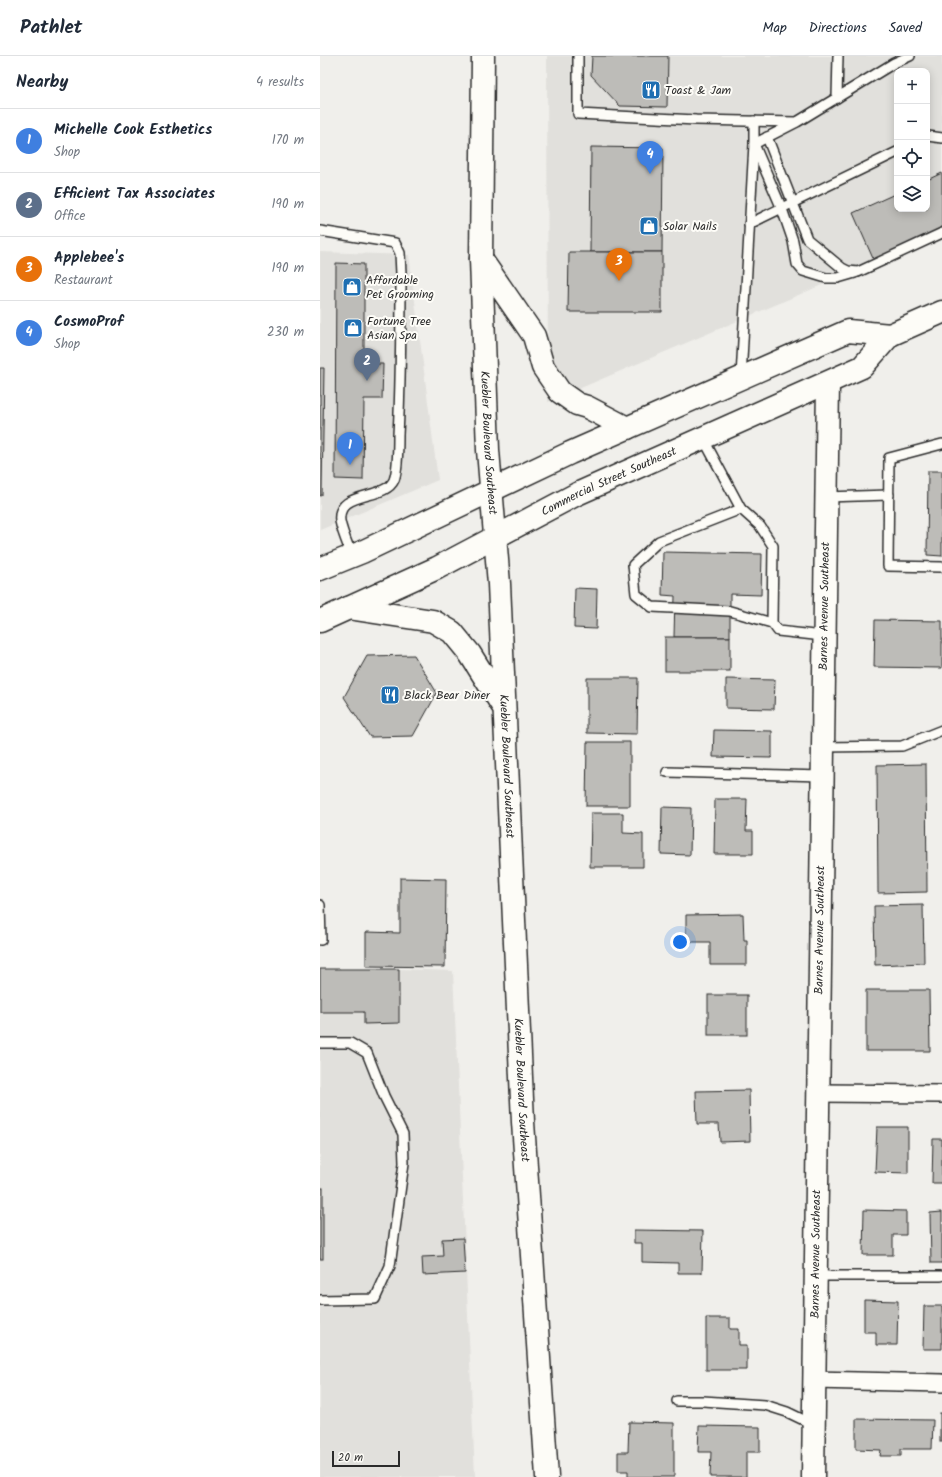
<!DOCTYPE html>
<html lang="en">
<head>
<meta charset="utf-8">
<style>
  :root { --surface:#fff; --page:#f2f2f3; --text:#1f2937; --muted:#747a83; --line:#e0e1e3; --accent:#1f6fb2 }
  body { margin:0; font-family:Kalam,sans-serif; background:var(--page); color:var(--text) }
  .controls { position:absolute; right:12px; top:12px; display:grid; overflow:hidden; border-radius:8px; box-shadow:0 2px 10px #0003 }
  .controls button { width:36px; height:36px; display:grid; place-items:center; padding:0; border:0; border-bottom:1px solid var(--line); background:var(--surface); color:var(--text); font:20px sans-serif }
  .scale { position:absolute; left:12px; bottom:10px; width:68px; box-sizing:border-box; padding-left:4px; border:2px solid #2b2b2b; border-top:0; font-size:11px; line-height:14px; white-space:nowrap; color:#2b2b2b; -webkit-text-stroke:3px #fdfcf7; paint-order:stroke }
  .you { position:absolute; left:360px; top:886px; width:14px; height:14px; margin:-10px; border:3px solid #fff; border-radius:50%; background:#1a73e8; box-shadow:0 0 0 6px #1a73e833 }
  .badge { display:grid; place-items:center; width:26px; height:26px; border-radius:50%; background:var(--accent); color:#fff; font-size:13px; font-weight:700 }
  .pin { position:absolute; translate:-50% -33px; filter:drop-shadow(0 1px 2px #0008) }
  .pin::after { content:''; position:absolute; top:21px; width:14px; height:12px; background:inherit; clip-path:polygon(0 0,100% 0,50% 100%) }
  .list { margin:0; padding:0; list-style:none }
  h2 { display:flex; justify-content:space-between; align-items:center; height:52px; margin:0; padding:0 16px; font-size:17px }
  h2 small { font-size:13px; font-weight:400; color:var(--muted) }
  .list li { display:grid; grid-template-columns:26px 1fr auto; gap:12px; align-items:center; box-sizing:border-box; height:64px; padding:0 16px; border-top:1px solid var(--line) }
  .list b { display:block; font-size:15px; white-space:nowrap }
  .list p { margin:0; font-size:13px; white-space:nowrap; color:var(--muted) }
  .list em { font-size:13px; font-style:normal; color:var(--muted) }
  .icon { flex:none; width:22px; height:22px; fill:none; stroke:currentColor; stroke-width:2; stroke-linecap:round; stroke-linejoin:round }
  .map { position:relative; flex:none; width:622px; height:1421px; overflow:hidden }
  header { display:flex; align-items:center; gap:24px; box-sizing:border-box; height:56px; padding:0 20px; background:var(--surface); border-bottom:1px solid var(--line) }
  header strong { font-size:19px }
  nav { display:flex; gap:22px; margin-inline-start:auto; font-size:14px }
  main { display:flex }
  aside { flex:1; background:var(--surface) }
  .map>svg:first-child { display:block }
  .built { fill:#e1e0dc; fill-rule:evenodd }
  .building { fill:#bdbcb8; stroke:#2b2b2b }
  .lines { fill:none; stroke-linecap:round; stroke-linejoin:round }
  .lane-casing { stroke:#2b2b2b; stroke-width:12 }
  .street-casing { stroke:#2b2b2b; stroke-width:20 }
  .secondary-casing { stroke:#2b2b2b; stroke-width:25 }
  .primary-casing { stroke:#2b2b2b; stroke-width:25 }
  .lane { stroke:#fdfcf7; stroke-width:9 }
  .street { stroke:#fdfcf7; stroke-width:17 }
  .secondary { stroke:#fdfcf7; stroke-width:22 }
  .primary { stroke:#fdfcf7; stroke-width:22 }
  .labels { text-anchor:middle; dominant-baseline:central; stroke-width:4; stroke-linejoin:round; paint-order:stroke }
  .poi-label { font-size:12px; fill:#2b2b2b; stroke:#fdfcf7; text-anchor:start }
  .street-label { font-size:12px; fill:#2b2b2b; stroke:#fdfcf7 }
</style>
</head>
<body>
<header>
<strong>Pathlet</strong>
<nav><a>Map</a><a>Directions</a><a>Saved</a></nav>
</header>
<main>
<aside>
<h2>Nearby<small>4 results</small></h2>
<ul class="list">
<li><span class="badge" style="background:#3f7fe0">1</span><div><b>Michelle Cook Esthetics</b><p>Shop</p></div><em>170 m</em></li>
<li><span class="badge" style="background:#5c6f8a">2</span><div><b>Efficient Tax Associates</b><p>Office</p></div><em>190 m</em></li>
<li><span class="badge" style="background:#e8710a">3</span><div><b>Applebee's</b><p>Restaurant</p></div><em>190 m</em></li>
<li><span class="badge" style="background:#3f7fe0">4</span><div><b>CosmoProf</b><p>Shop</p></div><em>230 m</em></li>
</ul>
</aside>
<div class="map">
<svg width="622" height="1421" viewBox="0 0 622 1421">
  <rect width="100%" height="100%" fill="#f0efeb"/>
  <filter id="ink" filterUnits="userSpaceOnUse"><feTurbulence type="fractalNoise" baseFrequency=".025" numOctaves="2"/><feDisplacementMap in="SourceGraphic" scale="8" xChannelSelector="R" yChannelSelector="G"/><feConvolveMatrix kernelMatrix="1 2 1 2 8 2 1 2 1" color-interpolation-filters="sRGB"/></filter>
  <g filter="url(#ink)">
    <g class="built">
      <path d="M 227,0 L 622,0 L 622,176 L 518,222 L 228,346 ZM 577,15 L 607,15 L 607,153 L 577,153 Z"/>
      <polygon points="0,196 89,199 118,424 0,474"/>
      <polygon points="0,913 79,913 133,915 155,1421 0,1421"/>
    </g>
    <g class="building">
      <polygon points="272,0 348,0 347,51 300,50 271,19"/>
      <polygon points="271,91 343,92 342,196 270,196"/>
      <polygon points="622,117 622,180 555,207 533,157 577,137 577,153 607,153 607,124"/>
      <polygon points="249,196 342,196 342,256 248,256"/>
      <polygon points="16,207 44,208 44,308 63,308 62,343 44,343 43,424 15,423"/>
      <polygon points="0,312 4,312 2,439 0,440"/>
      <polygon points="608,415 622,415 622,500 607,499"/>
      <polygon points="343,496 442,498 441,539 410,538 410,581 354,581 355,540 342,539"/>
      <polygon points="255,532 277,533 276,573 254,572"/>
      <polygon points="555,564 622,565 622,612 554,611"/>
      <rect x="345" y="581" width="65" height="34"/>
      <polygon points="94,599 117,637 93,680 50,681 24,641 47,600"/>
      <polygon points="267,622 318,622 317,678 267,677"/>
      <polygon points="406,623 455,624 454,653 406,652"/>
      <polygon points="394,674 452,675 452,702 393,701"/>
      <polygon points="267,686 310,686 310,750 266,750"/>
      <polygon points="606,708 607,836 558,837 557,709"/>
      <polygon points="395,743 427,743 426,775 433,775 433,798 394,798"/>
      <polygon points="342,751 371,752 370,799 341,798"/>
      <polygon points="271,757 303,757 303,777 323,778 323,811 270,811"/>
      <polygon points="80,822 126,823 125,911 46,910 46,876 80,877"/>
      <polygon points="603,849 604,907 555,909 554,850"/>
      <polygon points="423,858 424,884 427,884 427,909 390,909 390,886 366,886 366,859"/>
      <polygon points="0,913 79,913 79,967 44,968 44,956 0,956"/>
      <polygon points="546,934 609,934 610,995 546,995"/>
      <rect x="388" y="939" width="39" height="40"/>
      <polygon points="429,1034 430,1085 400,1086 399,1068 377,1068 376,1035"/>
      <polygon points="557,1071 588,1071 588,1117 555,1116"/>
      <polygon points="613,1083 622,1083 622,1127 612,1127"/>
      <rect x="0" y="1132" width="3" height="71"/>
      <polygon points="544,1154 586,1155 586,1179 573,1179 573,1199 543,1199"/>
      <polygon points="622,1156 622,1207 611,1207 610,1157"/>
      <polygon points="314,1174 383,1175 382,1217 358,1217 358,1207 322,1206 322,1187 314,1187"/>
      <polygon points="143,1182 145,1217 103,1219 102,1201 123,1200 122,1183"/>
      <polygon points="544,1244 578,1245 577,1289 556,1289 556,1276 544,1276"/>
      <polygon points="604,1250 622,1250 622,1293 603,1293"/>
      <polygon points="386,1262 410,1262 410,1273 419,1273 419,1289 427,1289 427,1314 386,1314"/>
      <rect x="620" y="1357" width="2" height="29"/>
      <polygon points="536,1363 613,1364 612,1393 581,1393 581,1400 560,1400 561,1394 536,1393"/>
      <polygon points="309,1366 354,1367 354,1421 308,1421 308,1415 298,1415 298,1396 308,1396"/>
      <polygon points="379,1370 440,1371 440,1396 426,1396 426,1421 390,1421 391,1396 378,1396"/>
    </g>
    <g class="lines">
      <g class="lane-casing">
        <g id="lane">
          <polyline points="258,0 258,58 376,64 476,66"/>
          <polyline points="517,42 518,0"/>
          <polyline points="434,65 434,88 462,153 473,185 477,208 483,215 506,222 518,222 535,217"/>
          <polyline points="608,80 622,82"/>
          <polyline points="447,81 487,183 522,212 528,215 538,216 622,177"/>
          <polyline points="429,168 577,96"/>
          <path d="M 0,175 L 75,187 L 80,197 L 81,218 C 81,272 81,325 78,379 C 78,391 78,414 74,424 C 65,445 16,434 20,465 C 22,476 28,489 32,500"/>
          <polyline points="421,321 434,88 477,66 574,7 590,0"/>
          <polyline points="383,382 421,453 440,470 453,490 452,567 458,575 503,580"/>
          <polyline points="622,388 569,402 568,510 622,511"/>
          <polyline points="506,441 569,439"/>
          <polyline points="421,453 339,485 313,509 316,538 332,551 410,555 452,567"/>
          <polyline points="503,691 582,690 622,674"/>
          <polyline points="347,716 502,720"/>
          <polyline points="0,849 1,884 0,884"/>
          <polyline points="0,987 30,987 47,997 64,1040 83,1078 84,1107 70,1210 55,1243 0,1244"/>
          <polyline points="495,1220 621,1220"/>
          <polyline points="357,1345 383,1345 445,1349 467,1356 492,1368"/>
        </g>
      </g>
      <g class="street-casing">
        <g id="street">
          <polyline points="498,1037 622,1038"/>
          <polyline points="494,1324 622,1327"/>
        </g>
      </g>
      <g class="secondary-casing">
        <g id="secondary">
          <path id="s1" d="M 493,1421 C 497,1056 501,691 508,327"/>
        </g>
      </g>
      <g class="primary-casing">
        <g id="primary">
          <path id="s2" d="M 163,0 L 161,203 L 168,394 L 179,528 L 203,1066 L 227,1421"/>
          <polyline points="161,203 214,280 223,311 240,336 257,348 267,351 307,372"/>
          <polyline points="0,513 42,496 250,397 528,275 570,279"/>
          <polyline points="28,552 113,565 132,576 150,598 182,649"/>
          <path id="s3" d="M 0,565 L 117,512 L 257,438 L 542,311 L 570,279 L 622,256"/>
        </g>
      </g>
      <use href="#lane" class="lane"/>
      <use href="#street" class="street"/>
      <use href="#secondary" class="secondary"/>
      <use href="#primary" class="primary"/>
    </g>
  </g>
  <defs>
    <g id="restaurant-square" transform="scale(1)"><rect x="-9" y="-9" width="18" height="18" rx="4" fill="#1f6fb2" stroke="#fdfcf7"/><path d="M-5-6h1v4h1v-4h1v4h1v-4h1v5L-1.5 .5V6h-2V.5L-5-1ZM5-6V6H3V1.5H1.5Q1.5-4 5-6Z" fill="#fff"/></g>
    <g id="shop-square" transform="scale(1)"><rect x="-9" y="-9" width="18" height="18" rx="4" fill="#1f6fb2" stroke="#fdfcf7"/><path d="M-5-2.5h2.3a2.7 3.5 0 0 1 5.4 0H5L5.5 6h-11ZM-1.5-2.5h3a1.5 2.3 0 0 0-3 0Z" fill="#fff"/></g>
  </defs>
  <g fill-rule="evenodd">
    <use href="#restaurant-square" x="331" y="34"/>
    <use href="#shop-square" x="329" y="170"/>
    <use href="#shop-square" x="32" y="231"/>
    <use href="#shop-square" x="33" y="272"/>
    <use href="#restaurant-square" x="70" y="639"/>
  </g>
  <g class="labels">
    <g class="poi-label">
      <text x="345" y="34">Toast &amp; Jam</text>
      <text x="343" y="170">Solar Nails</text>
      <text x="46" y="224">Affordable<tspan x="46" dy="14">Pet Grooming</tspan></text>
      <text x="47" y="265">Fortune Tree<tspan x="47" dy="14">Asian Spa</tspan></text>
      <text x="84" y="639">Black Bear Diner</text>
    </g>
    <g class="street-label">
      <text stroke="none"><textPath href="#s2" startOffset="387">Kuebler Boulevard Southeast</textPath></text>
      <text stroke="none"><textPath href="#s3" startOffset="321">Commercial Street Southeast</textPath></text>
      <text stroke="none"><textPath href="#s1" startOffset="871">Barnes Avenue Southeast</textPath></text>
      <text stroke="none"><textPath href="#s2" startOffset="711">Kuebler Boulevard Southeast</textPath></text>
      <text stroke="none"><textPath href="#s1" startOffset="547">Barnes Avenue Southeast</textPath></text>
      <text stroke="none"><textPath href="#s2" startOffset="1035">Kuebler Boulevard Southeast</textPath></text>
      <text stroke="none"><textPath href="#s1" startOffset="223">Barnes Avenue Southeast</textPath></text>
    </g>
  </g>
</svg>
<div class="controls">
<button>+</button>
<button>−</button>
<button><svg class="icon" aria-label="locate" viewBox="0 0 24 24"><circle cx="12" cy="12" r="6"/><path d="M12 2v4M12 18v4M2 12h4M18 12h4"/></svg></button>
<button><svg class="icon" aria-label="layers" viewBox="0 0 24 24"><path d="M12 4l9 5-9 5-9-5zM3 14l9 5 9-5"/></svg></button>
</div>
<div class="scale">20 m</div>
<div class="you"></div>
<div class="pin badge" style="left:30px;top:409px;background:#3f7fe0">1</div>
<div class="pin badge" style="left:47px;top:325px;background:#5c6f8a">2</div>
<div class="pin badge" style="left:299px;top:225px;background:#e8710a">3</div>
<div class="pin badge" style="left:330px;top:118px;background:#3f7fe0">4</div>
</div>
</main>
</body>
</html>
